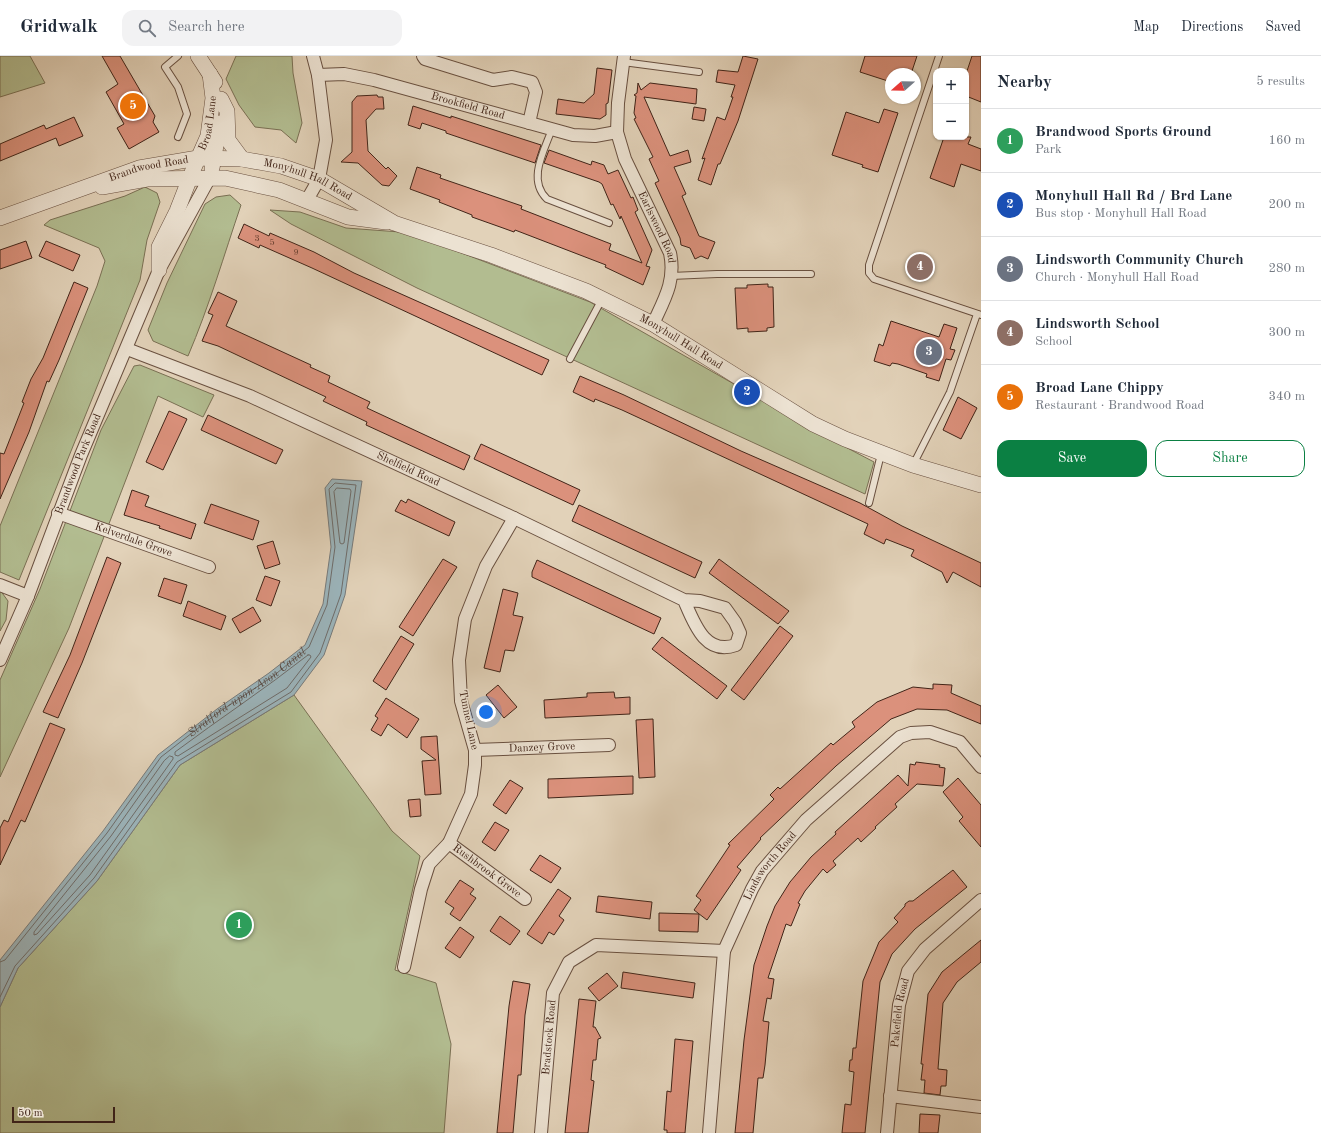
<!DOCTYPE html>
<html lang="en">
<head>
<meta charset="utf-8">
<style>
  :root { --surface:#fff; --page:#f2f2f3; --text:#1f2937; --muted:#747a83; --line:#e0e1e3; --accent:#0b8043 }
  body { margin:0; font-family:"Old Standard TT",serif; background:var(--page); color:var(--text) }
  .controls { position:absolute; right:12px; top:12px; display:grid; overflow:hidden; border-radius:8px; box-shadow:0 1px 3px #0004 }
  .controls button { width:36px; height:36px; display:grid; place-items:center; padding:0; border:0; border-bottom:1px solid var(--line); background:var(--surface); color:var(--text); font:20px sans-serif }
  .compass { position:absolute; left:885px; top:12px; width:36px; height:36px; border-radius:50%; background:var(--surface); box-shadow:0 1px 3px #0004; rotate:250deg }
  .scale { position:absolute; left:12px; bottom:10px; width:103px; box-sizing:border-box; padding-left:4px; border:2px solid #412418; border-top:0; font-size:11px; line-height:14px; white-space:nowrap; color:#412418; -webkit-text-stroke:3px #ece2d2; paint-order:stroke }
  .you { position:absolute; left:486px; top:656px; width:14px; height:14px; margin:-10px; border:3px solid #fff; border-radius:50%; background:#1a73e8; box-shadow:0 0 0 6px #1a73e833 }
  .badge { display:grid; place-items:center; width:26px; height:26px; border-radius:50%; background:var(--accent); color:#fff; font-size:13px; font-weight:700 }
  .pin { position:absolute; translate:-50% -50%; border:2px solid #fff; box-shadow:0 1px 4px #0006 }
  .list { margin:0; padding:0; list-style:none }
  h2 { display:flex; justify-content:space-between; align-items:center; height:52px; margin:0; padding:0 16px; font-size:17px }
  h2 small { font-size:13px; font-weight:400; color:var(--muted) }
  .list li { display:grid; grid-template-columns:26px 1fr auto; gap:12px; align-items:center; box-sizing:border-box; height:64px; padding:0 16px; border-top:1px solid var(--line) }
  .list b { display:block; font-size:15px; white-space:nowrap }
  .list p { margin:0; font-size:13px; white-space:nowrap; color:var(--muted) }
  .list em { font-size:13px; font-style:normal; color:var(--muted) }
  .actions { display:flex; gap:8px; padding:12px 16px }
  .actions a { flex:1; padding:9px 0; border:1px solid var(--accent); border-radius:12px; text-align:center; font-size:14px; color:var(--accent) }
  .actions .main { background:var(--accent); color:#fff }
  .icon { flex:none; width:22px; height:22px; fill:none; stroke:currentColor; stroke-width:2; stroke-linecap:round; stroke-linejoin:round }
  .map { position:relative; flex:none; width:981px; height:1077px; overflow:hidden }
  header { display:flex; align-items:center; gap:24px; box-sizing:border-box; height:56px; padding:0 20px; background:var(--surface); border-bottom:1px solid var(--line) }
  header strong { font-size:19px }
  nav { display:flex; gap:22px; margin-inline-start:auto; font-size:14px }
  .search { width:280px; height:36px; background:var(--page); display:flex; align-items:center; gap:10px; box-sizing:border-box; padding:0 14px; border-radius:12px; color:var(--muted); font-size:15px }
  main { display:flex }
  aside { flex:1; background:var(--surface) }
  .map>svg:first-child { display:block }
  .green { fill:#b2bc90; stroke:#7a7054 }
  .water { fill:#9bb4bb; stroke:#777a7a }
  .lines { fill:none; stroke-linecap:round; stroke-linejoin:round }
  .shore { stroke:#6e6c6a; stroke-width:1 }
  .building { fill:#db917c; stroke:#412418 }
  .service-casing { stroke:#695040; stroke-width:8 }
  .minor-casing { stroke:#695040; stroke-width:14 }
  .tertiary-casing { stroke:#695040; stroke-width:16 }
  .service { stroke:#ece2d2; stroke-width:6 }
  .minor { stroke:#ece2d2; stroke-width:12 }
  .tertiary { stroke:#ece2d2; stroke-width:15 }
  .labels { text-anchor:middle; dominant-baseline:central; stroke-width:3; stroke-linejoin:round; paint-order:stroke }
  .number-label { font-size:9px; fill:#683f31 }
  .street-label { font-size:11px; fill:#412418; stroke:#ece2d2 }
  .water-label { font-size:12px; font-style:italic; fill:#584841; stroke:#ece2d2 }
</style>
</head>
<body>
<header>
<strong>Gridwalk</strong>
<div class="search"><svg class="icon" aria-label="search" viewBox="0 0 24 24"><circle cx="10" cy="10" r="6"/><path d="M15 15l6 6"/></svg>Search here</div>
<nav><a>Map</a><a>Directions</a><a>Saved</a></nav>
</header>
<main>
<div class="map">
<svg width="981" height="1077" viewBox="0 0 981 1077">
  <rect width="100%" height="100%" fill="#e2d2b9"/>
  <filter id="stains"><feTurbulence type="fractalNoise" baseFrequency=".005" numOctaves="4"/><feColorMatrix values="0 0 0 0 .2 0 0 0 0 .09 0 0 0 0 .02 0 0 0 .5 -.17"/></filter>
  <radialGradient id="worn" r=".72"><stop offset=".6" stop-color="#630" stop-opacity="0"/><stop offset="1" stop-color="#630" stop-opacity=".3"/></radialGradient>
  <g class="green">
    <polygon points="0,0 30,0 45,27 0,41"/>
    <polygon points="236,0 292,0 293,17 302,67 296,87 281,74 255,71 239,49 226,23"/>
    <polygon points="145,131 157,137 160,146 147,184 140,224 19,524 0,516 0,470 97,230 105,205 99,192 44,169 50,164 125,140"/>
    <path d="M 230,139 L 241,149 C 224,199 209,251 188,300 L 153,285 L 148,274 L 167,227 L 205,148 L 216,141 Z"/>
    <polygon points="270,154 300,156 346,172 400,176 433,186 590,246 834,385 874,406 865,438 417,232 291,168"/>
    <polygon points="140,309 214,339 203,361 158,340 69,572 0,721 0,624 40,533 101,374 134,310"/>
    <polygon points="0,534 8,545 6,564 0,575"/>
    <polygon points="294,639 392,775 420,800 395,914 436,927 451,988 444,1077 0,1077 0,951 18,912 97,825 180,709"/>
  </g>
  <polygon class="water" points="332,423 362,425 345,539 324,599 294,639 180,709 97,825 18,912 0,951 0,904 103,775 158,699 217,653 269,617 305,589 323,548 331,491 325,432"/>
  <g class="lines">
    <g class="shore">
      <polygon points="337,432 350,433 351,435 344,487 342,488 340,487 334,436"/>
      <path d="M 308,599 L 310,599 L 311,601 L 287,632 L 178,700 L 175,699 L 175,696 C 219,663 265,633 308,599 Z"/>
      <polygon points="170,700 173,701 173,703 90,819 37,878 34,879 34,876 111,780 164,705"/>
      <path id="s1" d="M 0,906 L 5,904 L 107,777 L 161,701 L 219,656 L 272,621 L 309,591 L 327,549 L 335,491 L 329,433 L 335,427 L 356,429 L 341,538 L 320,597 L 291,636 L 177,706 L 94,822 L 15,910 L 0,941"/>
    </g>
  </g>
  <g class="building">
    <polygon points="102,0 120,0 155,60 153,66 159,76 129,93 117,72 124,68 106,36 118,28"/>
    <polygon points="743,0 758,3 738,65 720,108 718,108 711,129 698,124 705,102 702,103 717,61 725,64 733,41 731,41 735,29 716,26 718,14 738,16"/>
    <polygon points="865,0 917,0 911,18 891,18 891,26 860,16"/>
    <polygon points="972,0 981,0 981,46 966,40 966,18"/>
    <polygon points="597,12 612,14 608,47 606,48 606,59 600,63 556,58 558,43 584,47 594,38"/>
    <polygon points="638,27 641,34 650,27 697,33 696,48 644,41 670,100 688,94 691,106 674,111 686,138 682,140 699,180 715,186 708,203 701,200 695,203 690,192 681,189 680,182 655,127 659,125 649,103 653,101 634,63 636,62 634,57 636,40 634,39 637,37"/>
    <polygon points="377,39 378,41 383,41 384,53 376,53 366,64 368,95 386,113 388,111 397,120 389,130 382,129 358,107 341,106 352,96 352,46 357,40"/>
    <polygon points="413,50 451,62 451,60 541,89 535,107 446,77 446,75 422,67 420,73 408,69"/>
    <polygon points="694,51 706,53 704,65 692,63"/>
    <polygon points="884,53 898,57 878,116 862,111 863,109 832,99 846,56 879,67"/>
    <polygon points="74,61 83,80 59,90 56,82 0,105 0,88 44,69 46,73"/>
    <polygon points="944,81 971,81 968,88 981,93 981,115 961,108 954,131 930,122"/>
    <polygon points="549,94 591,109 592,105 604,109 608,118 618,114 631,142 633,141 638,154 635,156 652,194 646,210 650,211 643,229 605,211 606,209 515,174 514,176 503,172 472,161 472,159 439,146 440,144 410,133 417,111 441,119 440,122 522,150 521,153 611,188 609,194 642,207 621,160 620,163 613,148 611,149 602,128 599,126 544,107"/>
    <polygon points="244,168 269,180 270,177 314,196 354,217 549,304 542,319 312,212 260,189 259,192 238,182"/>
    <polygon points="26,185 32,202 0,213 0,194"/>
    <polygon points="46,185 80,199 73,215 39,200"/>
    <polygon points="74,226 88,232 59,304 49,326 47,325 29,376 0,443 0,397 4,398 24,347 22,346 31,323 43,302"/>
    <polygon points="768,228 768,231 773,231 774,271 767,272 767,275 748,276 748,272 737,273 735,232 747,232 747,229"/>
    <polygon points="218,236 237,245 226,270 311,309 310,311 330,320 328,326 370,346 367,352 470,400 464,414 366,369 367,366 323,345 326,341 218,290 202,285 213,259 208,257"/>
    <polygon points="891,265 939,281 944,268 957,272 950,293 955,294 951,304 946,303 939,325 926,321 927,318 898,308 892,307 890,310 874,305 879,288 883,290"/>
    <polygon points="580,320 624,339 741,395 860,447 902,470 981,507 981,531 953,516 947,527 942,516 911,500 914,494 886,483 884,488 864,478 868,468 622,354 595,343 594,346 573,336"/>
    <polygon points="958,341 977,352 961,383 943,374"/>
    <polygon points="169,355 187,363 163,414 146,406"/>
    <polygon points="208,359 283,394 276,408 201,374"/>
    <polygon points="481,388 580,434 573,449 474,403"/>
    <polygon points="132,434 149,440 145,450 196,468 191,483 159,472 160,470 124,459"/>
    <polygon points="408,443 455,466 449,480 395,455 401,444 406,447"/>
    <polygon points="211,448 259,465 253,484 204,467"/>
    <polygon points="579,449 702,506 695,522 572,465"/>
    <polygon points="273,485 280,508 265,513 257,490"/>
    <polygon points="107,501 121,507 82,607 58,662 43,656 70,599"/>
    <polygon points="443,503 457,511 413,580 399,571"/>
    <polygon points="719,503 789,555 778,568 709,517"/>
    <polygon points="537,504 661,562 654,578 532,521 532,516"/>
    <polygon points="265,520 280,525 271,550 256,544"/>
    <polygon points="164,522 187,529 181,548 158,540"/>
    <polygon points="503,533 518,537 513,559 523,561 514,595 505,594 500,616 484,612"/>
    <polygon points="188,545 226,560 221,574 183,560"/>
    <polygon points="253,551 261,565 240,577 232,563"/>
    <polygon points="780,570 793,580 744,644 731,634"/>
    <polygon points="401,580 414,588 386,634 373,625"/>
    <polygon points="662,581 727,630 717,643 652,593"/>
    <polygon points="933,628 952,629 951,637 981,650 981,668 947,654 917,653 891,663 836,710 760,782 761,783 737,811 741,814 707,864 694,854 701,844 696,840 730,789 728,788 774,743 770,739 778,731 780,733 831,687 833,689 851,674 855,671 852,666 877,646 913,631 933,633"/>
    <polygon points="498,629 517,651 504,662 486,639"/>
    <polygon points="614,636 615,642 630,641 630,658 545,662 544,644 587,641 587,637"/>
    <polygon points="386,642 419,663 407,682 388,668 381,680 371,674 378,662 375,660"/>
    <polygon points="653,663 655,721 639,722 636,664"/>
    <polygon points="50,667 65,673 25,766 21,764 0,809 0,772 4,764 8,766"/>
    <polygon points="437,680 441,738 425,739 422,705 436,704 421,693 421,681"/>
    <polygon points="916,706 940,709 939,711 945,712 943,730 917,728 895,748 897,751 875,771 876,772 861,786 858,782 833,805 836,809 827,817 823,813 805,835 798,847 800,848 791,870 786,868 768,922 774,923 771,943 767,942 763,965 769,966 765,1009 763,1022 758,1022 753,1077 735,1077 744,984 754,909 767,870 775,850 790,826 811,801 836,778 835,776 898,719 908,730 910,708 915,709"/>
    <polygon points="633,720 633,738 548,742 548,723"/>
    <polygon points="958,722 981,749 981,791 959,765 963,761 943,736"/>
    <polygon points="510,724 523,732 506,758 493,749"/>
    <polygon points="420,743 421,760 410,761 408,744"/>
    <polygon points="495,766 509,774 495,795 482,786"/>
    <polygon points="540,799 561,812 551,827 530,814"/>
    <polygon points="953,814 967,831 915,873 892,898 880,926 865,1077 842,1077 845,1048 851,1049 854,1016 849,1015 850,1004 852,1004 853,992 856,992 863,925 879,886 898,866 894,862 905,850 905,848 909,845 913,845"/>
    <polygon points="460,824 474,833 470,838 476,842 460,865 450,858 454,852 445,846"/>
    <polygon points="558,833 571,842 559,860 564,864 554,879 549,876 542,888 527,878"/>
    <polygon points="598,840 652,846 650,863 596,856"/>
    <polygon points="659,857 699,858 698,876 659,875"/>
    <polygon points="500,860 520,875 510,889 490,875"/>
    <polygon points="460,871 474,881 460,902 445,892"/>
    <polygon points="981,884 981,906 957,926 943,947 938,1013 947,1014 946,1030 941,1030 940,1039 924,1037 925,1024 921,1024 923,1008 921,1008 928,938 942,916"/>
    <polygon points="623,916 695,927 693,942 621,932"/>
    <polygon points="607,917 618,930 599,945 588,932"/>
    <polygon points="513,925 530,928 525,959 521,1019 518,1019 513,1077 497,1077 509,950"/>
    <polygon points="579,943 596,945 593,971 595,971 601,982 598,983 596,1004 593,1004 591,1024 594,1025 588,1077 565,1077"/>
    <polygon points="675,983 693,985 685,1077 667,1077 667,1074 664,1074 667,1035 671,1036"/>
    <polygon points="920,1058 940,1059 938,1077 919,1077"/>
  </g>
  <g class="lines">
    <g class="service-casing">
      <g id="service">
        <polyline points="939,0 869,209 869,217 874,223 981,259"/>
        <polyline points="623,6 699,16"/>
        <path d="M 552,73 C 544,95 527,124 547,143 L 609,167"/>
        <polyline points="178,81 187,58 178,31 165,11 178,0"/>
        <polyline points="671,220 717,218 811,218"/>
        <polyline points="570,303 602,243"/>
        <polyline points="913,409 950,336 977,258"/>
        <polyline points="869,447 881,398"/>
      </g>
    </g>
    <g class="minor-casing">
      <g id="minor">
        <polyline points="423,0 425,3 493,24 512,21 532,26 536,36 529,67"/>
        <path id="s2" d="M 624,0 L 618,47 L 617,76 L 625,103 L 670,197 C 676,225 664,244 653,268"/>
        <path id="s3" d="M 318,19 L 344,18 L 374,24 L 573,79 L 595,80 L 617,76"/>
        <polyline points="307,144 319,123 326,84 318,19 313,0"/>
        <path id="s4" d="M 127,293 L 250,340 L 514,462 L 684,544 C 694,567 705,600 736,589 L 740,577 L 735,566 L 725,552 L 700,545 L 684,544"/>
        <path id="s5" d="M 58,457 L 209,511"/>
        <polyline points="0,529 28,540"/>
        <path id="s6" d="M 0,604 L 28,540 L 81,399 L 159,214 L 209,123"/>
        <path id="s7" d="M 475,694 L 609,689"/>
        <path id="s8" d="M 449,787 L 525,843"/>
        <polyline points="404,911 421,833 429,808 449,787 471,738 475,709 475,694 461,645 459,604 465,563 486,510 514,462"/>
        <polyline points="890,1040 981,1051"/>
        <path id="s9" d="M 541,1077 L 553,937 L 569,906 L 596,889 L 724,895"/>
        <path id="s10" d="M 709,1077 L 724,895 L 752,833 L 762,815 L 806,764 L 900,681 L 911,677 L 930,676 L 960,686 L 981,711"/>
        <path id="s11" d="M 887,1077 L 899,949 L 908,915 L 925,893 L 981,844"/>
      </g>
    </g>
    <g class="tertiary-casing">
      <g id="tertiary">
        <polyline points="198,0 215,26"/>
        <polyline points="221,43 227,55 228,84 242,103"/>
        <polyline points="212,112 220,67"/>
        <polyline points="102,131 147,123 225,122 279,134 348,161 386,166"/>
        <path id="s12" d="M 0,162 L 139,112 L 198,102 L 242,103 L 281,110 L 319,123 L 394,167 L 491,199 L 586,235 L 653,268 L 813,368 L 845,383 L 913,409 L 981,429"/>
        <path id="s13" d="M 159,214 L 159,191 L 177,155 L 193,114 L 208,80 L 213,42 L 210,18"/>
      </g>
    </g>
    <use href="#service" class="service"/>
    <use href="#minor" class="minor"/>
    <use href="#tertiary" class="tertiary"/>
  </g>
  <g class="labels">
    <g class="number-label">
      <text x="257" y="182">3</text>
      <text x="272" y="186">5</text>
      <text x="296" y="196">9</text>
    </g>
    <g class="street-label">
      <text stroke="none"><textPath href="#s3" startOffset="154">Brookfield Road</textPath></text>
      <text stroke="none"><textPath href="#s13" startOffset="157">Broad Lane</textPath></text>
      <text stroke="none"><textPath href="#s12" startOffset="157">Brandwood Road</textPath></text>
      <text stroke="none"><textPath href="#s12" startOffset="321">Monyhull Hall Road</textPath></text>
      <text stroke="none"><textPath href="#s2" startOffset="180">Earlswood Road</textPath></text>
      <text stroke="none"><textPath href="#s12" startOffset="730">Monyhull Hall Road</textPath></text>
      <text stroke="none"><textPath href="#s6" startOffset="211">Brandwood Park Road</textPath></text>
      <text stroke="none"><textPath href="#s4" startOffset="306">Shelfield Road</textPath></text>
      <text stroke="none"><textPath href="#s5" startOffset="80">Kelverdale Grove</textPath></text>
      <text transform="translate(468 664) rotate(78)">Tunnel Lane</text>
      <text stroke="none"><textPath href="#s7" startOffset="67">Danzey Grove</textPath></text>
      <text stroke="none"><textPath href="#s10" startOffset="280">Lindsworth Road</textPath></text>
      <text stroke="none"><textPath href="#s8" startOffset="47">Rushbrook Grove</textPath></text>
      <text stroke="none"><textPath href="#s11" startOffset="121">Pakefield Road</textPath></text>
      <text stroke="none"><textPath href="#s9" startOffset="96">Bradstock Road</textPath></text>
    </g>
    <g class="water-label">
      <text stroke="none"><textPath href="#s1" startOffset="369">Stratford-upon-Avon Canal</textPath></text>
    </g>
  </g>
  <rect width="100%" height="100%" filter="url(#stains)"/>
  <rect width="100%" height="100%" fill="url(#worn)"/>
</svg>
<div class="controls">
<button>+</button>
<button>−</button>
</div>
<svg class="compass" viewBox="-18 -18 36 36"><path d="M0-13l5 13h-10z" fill="#e53935"/><path d="M0 13l5-13h-10z" fill="#747a83"/></svg>
<div class="scale">50 m</div>
<div class="you"></div>
<div class="pin badge" style="left:239px;top:869px;background:#2e9e5b">1</div>
<div class="pin badge" style="left:747px;top:336px;background:#1a4fb4">2</div>
<div class="pin badge" style="left:929px;top:296px;background:#6b7280">3</div>
<div class="pin badge" style="left:920px;top:211px;background:#8d6e63">4</div>
<div class="pin badge" style="left:133px;top:50px;background:#e8710a">5</div>
</div>
<aside>
<h2>Nearby<small>5 results</small></h2>
<ul class="list">
<li><span class="badge" style="background:#2e9e5b">1</span><div><b>Brandwood Sports Ground</b><p>Park</p></div><em>160 m</em></li>
<li><span class="badge" style="background:#1a4fb4">2</span><div><b>Monyhull Hall Rd / Brd Lane</b><p>Bus stop · Monyhull Hall Road</p></div><em>200 m</em></li>
<li><span class="badge" style="background:#6b7280">3</span><div><b>Lindsworth Community Church</b><p>Church · Monyhull Hall Road</p></div><em>280 m</em></li>
<li><span class="badge" style="background:#8d6e63">4</span><div><b>Lindsworth School</b><p>School</p></div><em>300 m</em></li>
<li><span class="badge" style="background:#e8710a">5</span><div><b>Broad Lane Chippy</b><p>Restaurant · Brandwood Road</p></div><em>340 m</em></li>
</ul>
<div class="actions"><a class="main">Save</a><a>Share</a></div>
</aside>
</main>
</body>
</html>
